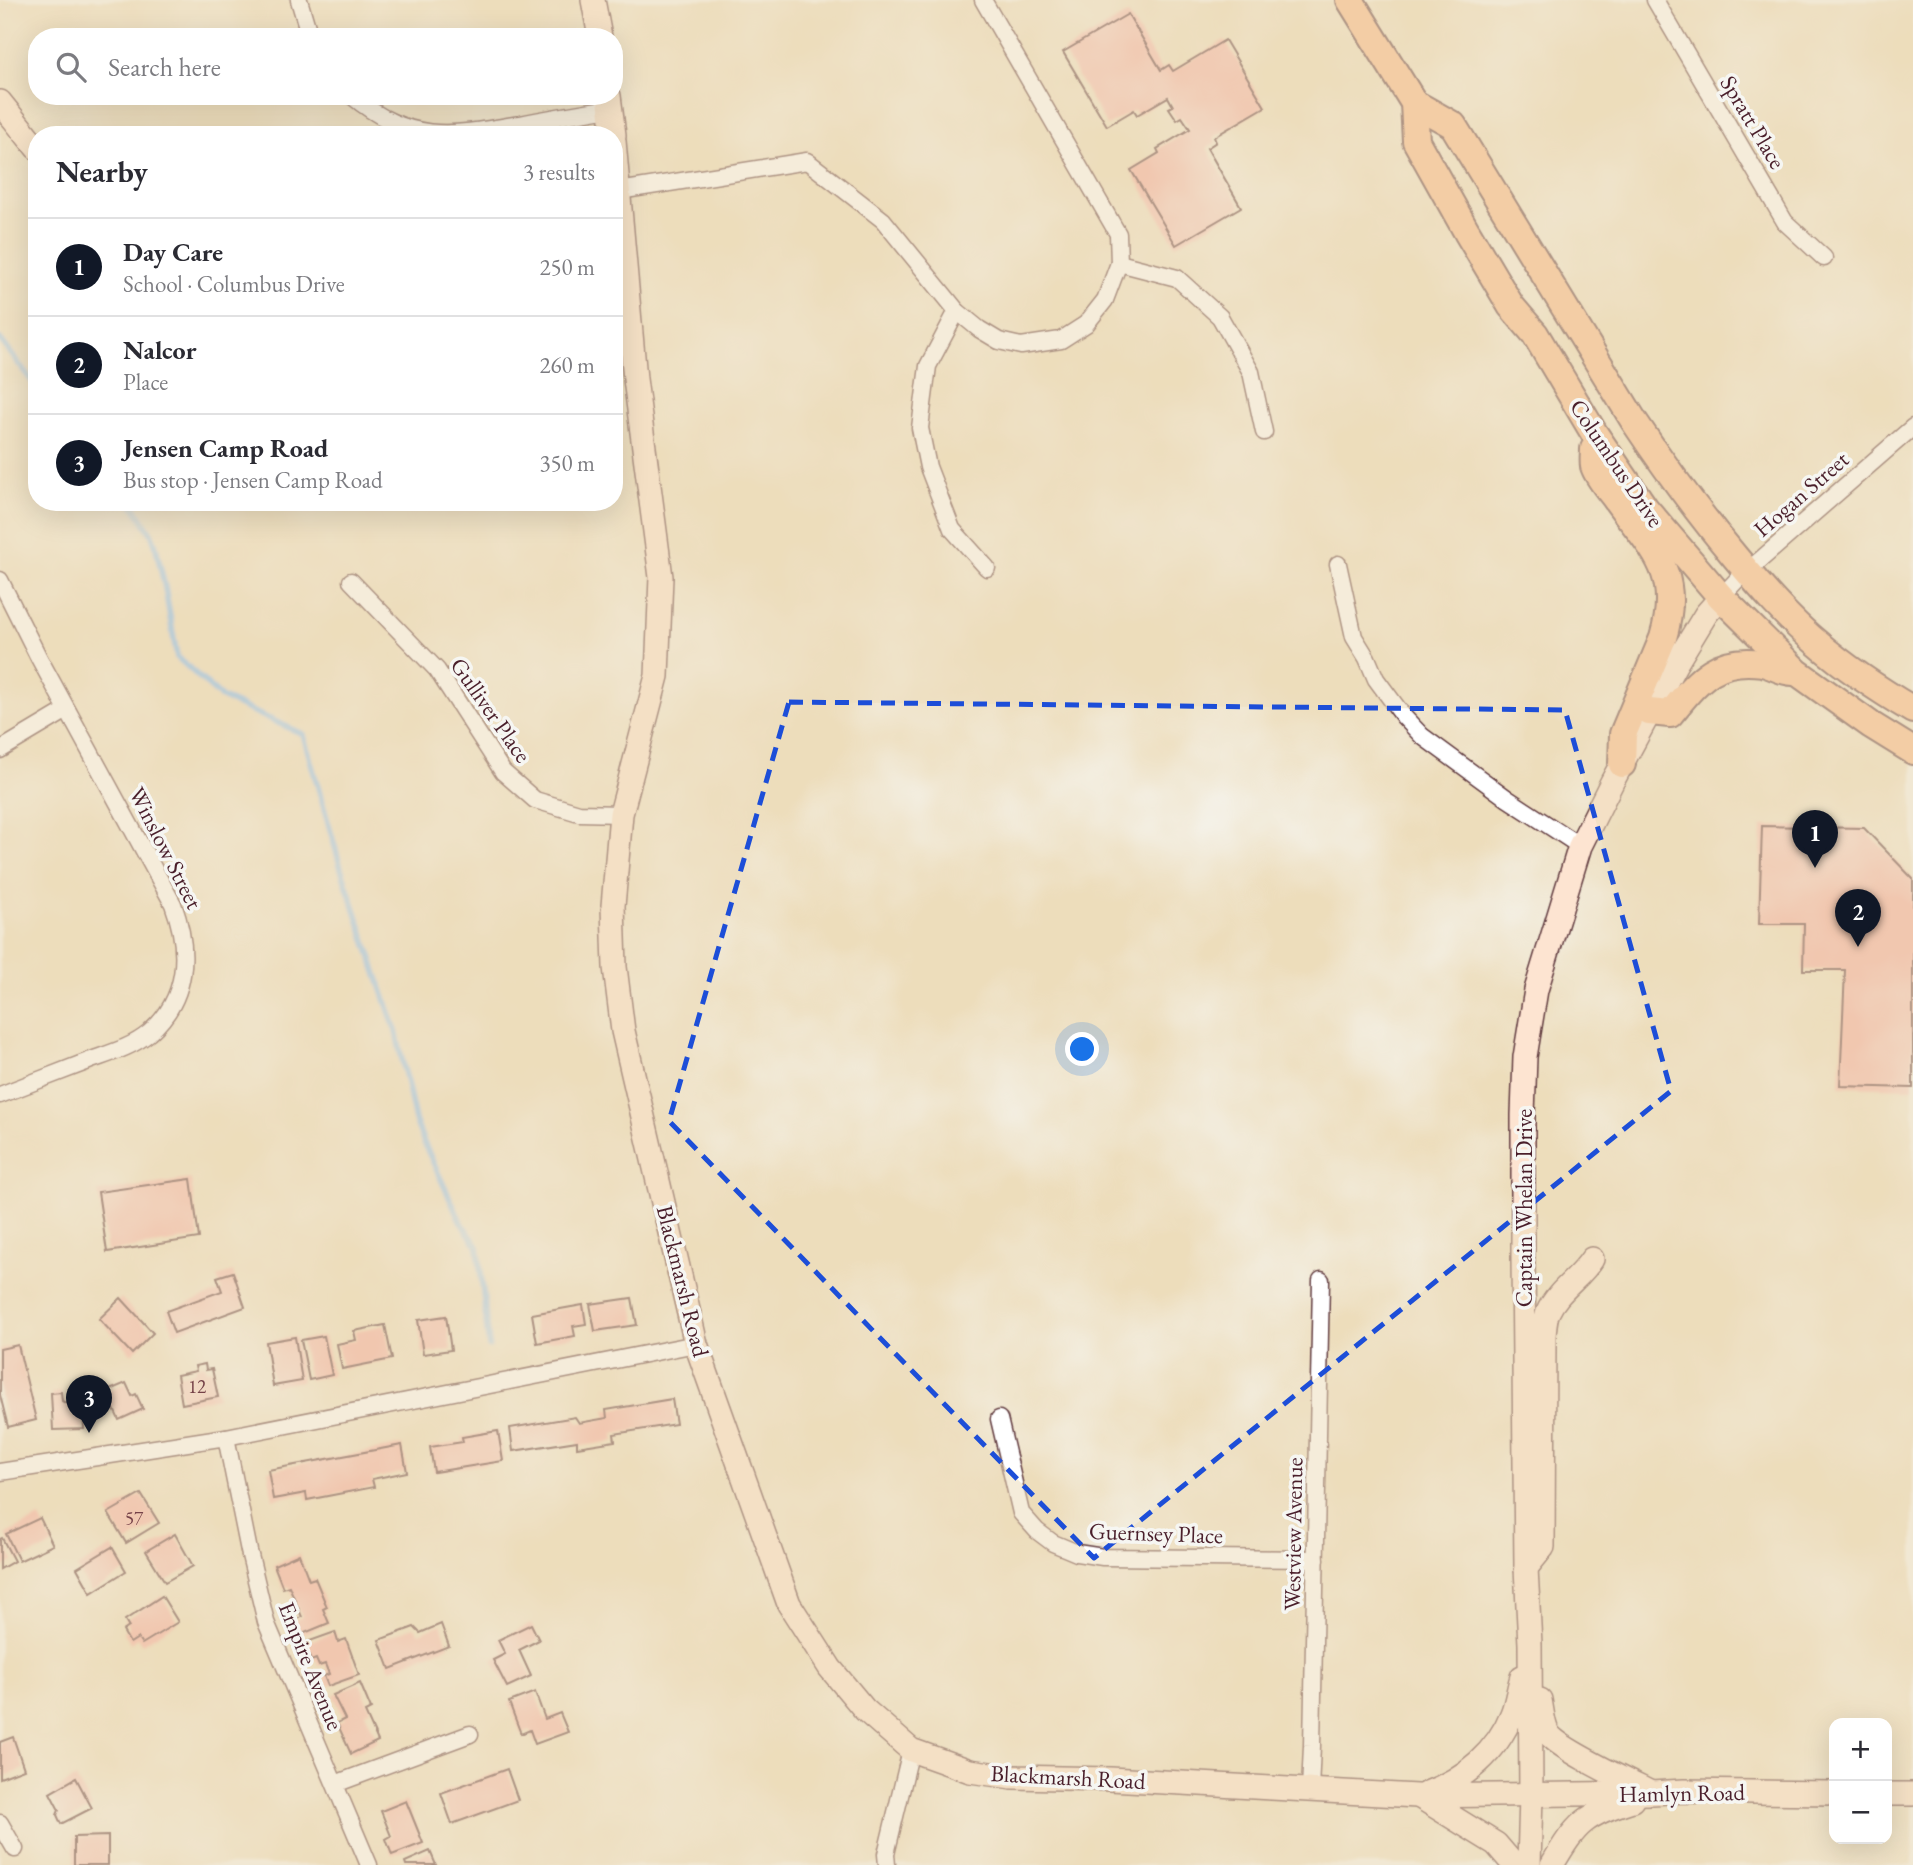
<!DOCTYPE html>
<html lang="en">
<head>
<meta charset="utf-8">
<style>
  :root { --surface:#fff; --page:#f2f2f3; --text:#2b2b33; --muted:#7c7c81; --line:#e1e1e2; --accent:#111827 }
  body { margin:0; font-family:"EB Garamond",serif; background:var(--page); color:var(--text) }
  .controls { position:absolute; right:21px; bottom:21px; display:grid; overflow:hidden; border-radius:14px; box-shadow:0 7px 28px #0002 }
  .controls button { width:63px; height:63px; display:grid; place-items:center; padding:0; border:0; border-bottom:2px solid var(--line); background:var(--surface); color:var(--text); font:35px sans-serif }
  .you { position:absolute; left:1083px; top:1050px; width:24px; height:24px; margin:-18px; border:5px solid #fff; border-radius:50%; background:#1a73e8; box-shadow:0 0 0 10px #1a73e833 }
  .badge { display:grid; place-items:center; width:46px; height:46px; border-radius:50%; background:var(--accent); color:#fff; font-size:23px; font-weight:700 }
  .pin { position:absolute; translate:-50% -58px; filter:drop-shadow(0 2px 4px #0008) }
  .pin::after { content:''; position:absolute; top:37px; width:24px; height:21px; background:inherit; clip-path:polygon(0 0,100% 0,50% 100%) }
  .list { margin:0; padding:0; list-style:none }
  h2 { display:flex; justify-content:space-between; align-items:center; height:91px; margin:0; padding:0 28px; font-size:30px }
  h2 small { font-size:23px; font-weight:400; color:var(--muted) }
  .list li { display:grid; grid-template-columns:46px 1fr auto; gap:21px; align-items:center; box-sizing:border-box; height:98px; padding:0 28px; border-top:2px solid var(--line) }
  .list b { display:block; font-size:26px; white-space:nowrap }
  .list p { margin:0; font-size:23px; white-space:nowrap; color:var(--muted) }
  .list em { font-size:23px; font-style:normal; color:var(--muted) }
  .icon { flex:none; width:38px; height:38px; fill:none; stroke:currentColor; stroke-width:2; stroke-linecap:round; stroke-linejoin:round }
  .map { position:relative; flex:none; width:1913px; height:1865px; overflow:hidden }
  .search { position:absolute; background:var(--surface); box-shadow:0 7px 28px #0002; left:28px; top:28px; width:595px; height:77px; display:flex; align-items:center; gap:18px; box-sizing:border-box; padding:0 24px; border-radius:28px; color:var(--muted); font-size:26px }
  .panel { position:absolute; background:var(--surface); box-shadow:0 7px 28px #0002; left:28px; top:126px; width:595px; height:385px; border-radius:28px }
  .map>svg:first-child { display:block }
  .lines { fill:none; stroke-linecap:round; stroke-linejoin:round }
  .stream { stroke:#82bbf2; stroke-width:6 }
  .building { fill:#f7ada1 }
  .street-casing { stroke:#623c41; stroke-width:19 }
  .secondary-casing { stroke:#623c41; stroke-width:26 }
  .primary-casing { stroke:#623c41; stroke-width:30 }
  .street { stroke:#fff; stroke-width:16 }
  .secondary { stroke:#fde4d1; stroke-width:23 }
  .primary { stroke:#fabb8b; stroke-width:26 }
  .marked { fill:none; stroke:#1d4ed8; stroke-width:5; stroke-dasharray:14 9; stroke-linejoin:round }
  .labels { text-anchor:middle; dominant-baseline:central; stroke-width:7; stroke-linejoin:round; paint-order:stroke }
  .number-label { font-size:19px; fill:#754248 }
  .street-label { font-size:23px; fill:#4a1f2b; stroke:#f6f6f2 }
</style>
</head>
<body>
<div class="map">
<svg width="1913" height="1865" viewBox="0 0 1913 1865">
  <rect width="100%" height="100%" fill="#f6f6f2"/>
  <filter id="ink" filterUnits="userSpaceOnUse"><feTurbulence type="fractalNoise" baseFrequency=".0143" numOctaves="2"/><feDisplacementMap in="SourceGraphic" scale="14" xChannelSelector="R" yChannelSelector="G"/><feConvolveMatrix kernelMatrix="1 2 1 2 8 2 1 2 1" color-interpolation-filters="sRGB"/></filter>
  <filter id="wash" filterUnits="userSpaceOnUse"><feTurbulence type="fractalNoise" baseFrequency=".00686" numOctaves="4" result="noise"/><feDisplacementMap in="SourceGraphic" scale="28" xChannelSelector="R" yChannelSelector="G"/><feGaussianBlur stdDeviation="1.57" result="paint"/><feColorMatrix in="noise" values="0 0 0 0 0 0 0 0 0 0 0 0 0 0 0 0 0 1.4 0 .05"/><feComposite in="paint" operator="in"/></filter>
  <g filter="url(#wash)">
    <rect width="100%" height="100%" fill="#edddbb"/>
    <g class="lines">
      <g class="stream">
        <polyline points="0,339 37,388"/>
        <polyline points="131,502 151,533 155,543 165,588 177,657 222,698 303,734 341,868 396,1031 415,1120 424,1143 461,1222 478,1247 489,1346"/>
      </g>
    </g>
    <g id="blocks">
      <g class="building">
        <polygon points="1128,14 1161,70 1169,65 1173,71 1225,40 1265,107 1214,137 1216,142 1207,148 1241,207 1176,245 1131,170 1159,153 1157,149 1190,129 1182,117 1177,120 1169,108 1173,106 1168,97 1137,115 1134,110 1107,126 1063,52"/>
        <polygon points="1762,826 1864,828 1913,879 1913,1088 1840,1086 1845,970 1803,970 1804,924 1759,924"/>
        <polygon points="191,1179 199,1238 107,1252 98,1192"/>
        <polygon points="233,1272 245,1307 174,1333 166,1311 222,1291 217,1277"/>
        <polygon points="121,1298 153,1333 132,1354 99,1319"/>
        <polygon points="632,1298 637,1325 595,1331 590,1304"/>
        <polygon points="583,1305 586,1324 573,1326 575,1336 537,1343 532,1314"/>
        <polygon points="446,1316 451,1350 423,1354 418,1320"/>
        <polygon points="385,1325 392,1359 342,1369 337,1344 356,1340 354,1331"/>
        <polygon points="324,1336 332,1375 309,1380 301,1340"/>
        <polygon points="295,1337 302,1381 273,1386 266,1342"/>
        <polygon points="18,1345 36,1420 8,1427 0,1395 0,1349"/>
        <polygon points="205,1364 206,1370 212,1369 218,1397 182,1404 177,1375 196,1371 195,1366"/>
        <polygon points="126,1383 132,1396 136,1394 143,1409 119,1420 113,1407 107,1409 100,1394"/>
        <polygon points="61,1392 62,1401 83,1412 84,1429 53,1430 51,1393"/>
        <polygon points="672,1399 676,1424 614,1434 615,1441 577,1447 577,1441 513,1451 510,1428 575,1417 579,1423 607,1418 606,1410"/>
        <polygon points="498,1431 503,1461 434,1472 430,1447 463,1442 462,1437"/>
        <polygon points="402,1445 407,1472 372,1479 374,1487 307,1500 306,1493 273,1499 268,1470"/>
        <polygon points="141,1494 159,1523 126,1543 108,1513"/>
        <polygon points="40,1518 53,1545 19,1561 6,1534"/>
        <polygon points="175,1534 193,1566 165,1582 146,1551"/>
        <polygon points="2,1538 14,1561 0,1569 0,1539"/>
        <polygon points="112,1547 126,1571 91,1593 77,1568"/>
        <polygon points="299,1554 309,1580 315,1578 327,1607 323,1609 329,1623 300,1635 294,1620 302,1617 289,1586 283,1588 274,1565"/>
        <polygon points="162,1596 178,1622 142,1644 138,1638 130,1643 123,1631 129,1627 125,1620"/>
        <polygon points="441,1624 449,1646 390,1669 379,1640 414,1627 420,1633"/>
        <polygon points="531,1624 539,1640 519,1650 531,1676 507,1687 493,1660 505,1654 498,1640"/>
        <polygon points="335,1632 338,1642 346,1639 359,1675 328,1686 324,1676 329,1674 325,1664 319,1666 316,1659 311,1661 304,1643"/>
        <polygon points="360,1683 371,1709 365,1712 378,1741 351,1754 337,1723 345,1719 333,1695"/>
        <polygon points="535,1692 545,1719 560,1713 568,1732 535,1744 530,1730 521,1734 509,1702"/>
        <polygon points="13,1737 24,1769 0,1778 0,1742"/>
        <polygon points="507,1769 518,1800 452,1824 441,1793"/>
        <polygon points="76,1778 92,1808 61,1824 57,1815 59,1810 50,1793"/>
        <polygon points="406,1801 423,1843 392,1855 386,1839 391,1836 381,1811"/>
        <polygon points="108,1836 108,1865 74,1865 74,1837"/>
        <polygon points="430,1851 436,1865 406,1865 405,1862"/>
      </g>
    </g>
  </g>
  <g filter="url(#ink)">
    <use href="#blocks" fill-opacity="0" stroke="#623c41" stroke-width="2"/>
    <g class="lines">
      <g class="street-casing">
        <g id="street">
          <polyline points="299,0 310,37"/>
          <polyline points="1655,0 1785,222 1824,258"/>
          <path d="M 352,96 C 410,144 450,136 520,124 C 550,118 580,113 610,108"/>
          <polyline points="619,191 807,161 883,220 957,311 979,329 999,341 1021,346 1061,340 1086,324 1105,300 1119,263 1118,234 983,0"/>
          <polyline points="1119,263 1177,278 1220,317 1251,372 1264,432"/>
          <polyline points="957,311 928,366 920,428 928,467 952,529 987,568"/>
          <polyline points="1338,564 1354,637 1367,658 1376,679 1404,717 1422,736 1508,799 1580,846"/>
          <path d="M 0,580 L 39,658 L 173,904 C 190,950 189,998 149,1033 C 131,1048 107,1054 86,1062 C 57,1073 29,1084 0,1095"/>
          <polyline points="351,581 437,670 503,772 535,800 579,813 621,814"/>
          <polyline points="1721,597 1736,581 1913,427"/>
          <polyline points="0,750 67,710"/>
          <polyline points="999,1419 1021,1513 1037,1531 1053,1543 1077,1553 1103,1557 1316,1559"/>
          <polyline points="226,1437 249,1551 266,1622 369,1865"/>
          <polyline points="0,1472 226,1437 696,1344"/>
          <polyline points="335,1784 470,1734"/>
          <polyline points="1310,1790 1312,1746 1321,1280"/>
          <polyline points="0,1823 15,1849"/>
          <polyline points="887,1865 886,1854 911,1750"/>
        </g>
      </g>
      <g class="secondary-casing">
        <g id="secondary">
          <polyline points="593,0 600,37"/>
          <polyline points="609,96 614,135"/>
          <polyline points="0,102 37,148"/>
          <polyline points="614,141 635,379 661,577 657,676 621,814 613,906 615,967 623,1031 696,1344 789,1604 830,1668 865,1710 911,1750 970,1771 1012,1777 1110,1779 1417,1796 1652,1793 1684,1791 1834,1793"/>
          <path d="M 1526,1568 L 1543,1547 L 1544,1335 C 1545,1327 1545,1319 1548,1312 C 1557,1291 1580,1278 1592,1259"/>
          <path d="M 1540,1700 C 1542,1709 1543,1725 1548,1733 C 1557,1748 1629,1782 1649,1792"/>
          <path d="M 1427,1793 C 1465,1779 1497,1752 1512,1714 C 1517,1702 1518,1689 1522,1677"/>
          <polyline points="1887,1794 1913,1794"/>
          <polyline points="1420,1797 1496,1844 1514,1865"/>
          <polyline points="1529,1865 1531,1795 1530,1644 1526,1568 1523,1257 1523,1115 1525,1057 1536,990 1580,846 1612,782 1675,665 1706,614 1721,597"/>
          <path d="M 1552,1865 C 1577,1822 1585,1815 1632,1800"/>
        </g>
      </g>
      <g class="primary-casing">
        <g id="primary">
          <polyline points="1350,0 1414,103 1416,141 1467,232 1511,306 1535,334 1594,433 1645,508 1721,597 1797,672 1871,725 1913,751"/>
          <path d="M 1414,103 L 1453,125 L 1634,421 C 1666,469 1699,514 1736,558 C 1761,588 1787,618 1817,643 C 1846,668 1879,690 1913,710"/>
          <path d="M 1594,449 C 1594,454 1593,461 1594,466 C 1597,476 1608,489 1615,498 C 1651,549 1683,570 1663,638 L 1623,734 L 1622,764"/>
          <path d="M 1649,712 L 1670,714 C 1697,682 1714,656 1762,663 C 1773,665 1781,672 1793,672"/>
        </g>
      </g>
      <use href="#street" class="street"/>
      <use href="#secondary" class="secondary"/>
      <use href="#primary" class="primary"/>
    </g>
  </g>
  <path d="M0 0H1913V1865H0ZM 789,702 L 1565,710 L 1671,1091 L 1094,1558 L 669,1121 Z" fill="#edddbb" fill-opacity=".55" fill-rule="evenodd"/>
  <path class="marked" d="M 789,702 L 1565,710 L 1671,1091 L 1094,1558 L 669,1121 Z"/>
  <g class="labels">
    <g class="number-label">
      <text x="197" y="1386">12</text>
      <text x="134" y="1518">57</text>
    </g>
    <g class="street-label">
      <text transform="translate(1753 122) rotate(59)">Spratt Place</text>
      <text transform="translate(1617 463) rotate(56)">Columbus Drive</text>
      <text transform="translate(1801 494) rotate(-41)">Hogan Street</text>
      <text transform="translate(491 710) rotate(55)">Gulliver Place</text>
      <text transform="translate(166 848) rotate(63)">Winslow Street</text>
      <text transform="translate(1524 1208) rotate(-90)">Captain Whelan Drive</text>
      <text transform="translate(683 1281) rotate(76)">Blackmarsh Road</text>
      <text transform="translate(1156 1533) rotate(2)">Guernsey Place</text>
      <text transform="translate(1293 1534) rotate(-89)">Westview Avenue</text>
      <text transform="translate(311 1666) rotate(68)">Empire Avenue</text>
      <text transform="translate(1068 1777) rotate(3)">Blackmarsh Road</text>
      <text transform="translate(1682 1793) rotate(-1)">Hamlyn Road</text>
    </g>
  </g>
</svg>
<div class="controls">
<button>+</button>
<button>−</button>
</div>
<div class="you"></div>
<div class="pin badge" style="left:1815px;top:868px">1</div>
<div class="pin badge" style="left:1858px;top:947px">2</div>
<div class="pin badge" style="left:89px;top:1433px">3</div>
<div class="search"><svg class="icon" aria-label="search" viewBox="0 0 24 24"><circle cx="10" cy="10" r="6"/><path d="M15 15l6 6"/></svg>Search here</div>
<section class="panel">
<h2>Nearby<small>3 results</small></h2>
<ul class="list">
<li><span class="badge">1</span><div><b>Day Care</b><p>School · Columbus Drive</p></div><em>250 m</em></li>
<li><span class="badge">2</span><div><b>Nalcor</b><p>Place</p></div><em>260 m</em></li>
<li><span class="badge">3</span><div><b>Jensen Camp Road</b><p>Bus stop · Jensen Camp Road</p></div><em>350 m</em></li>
</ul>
</section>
</div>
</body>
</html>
